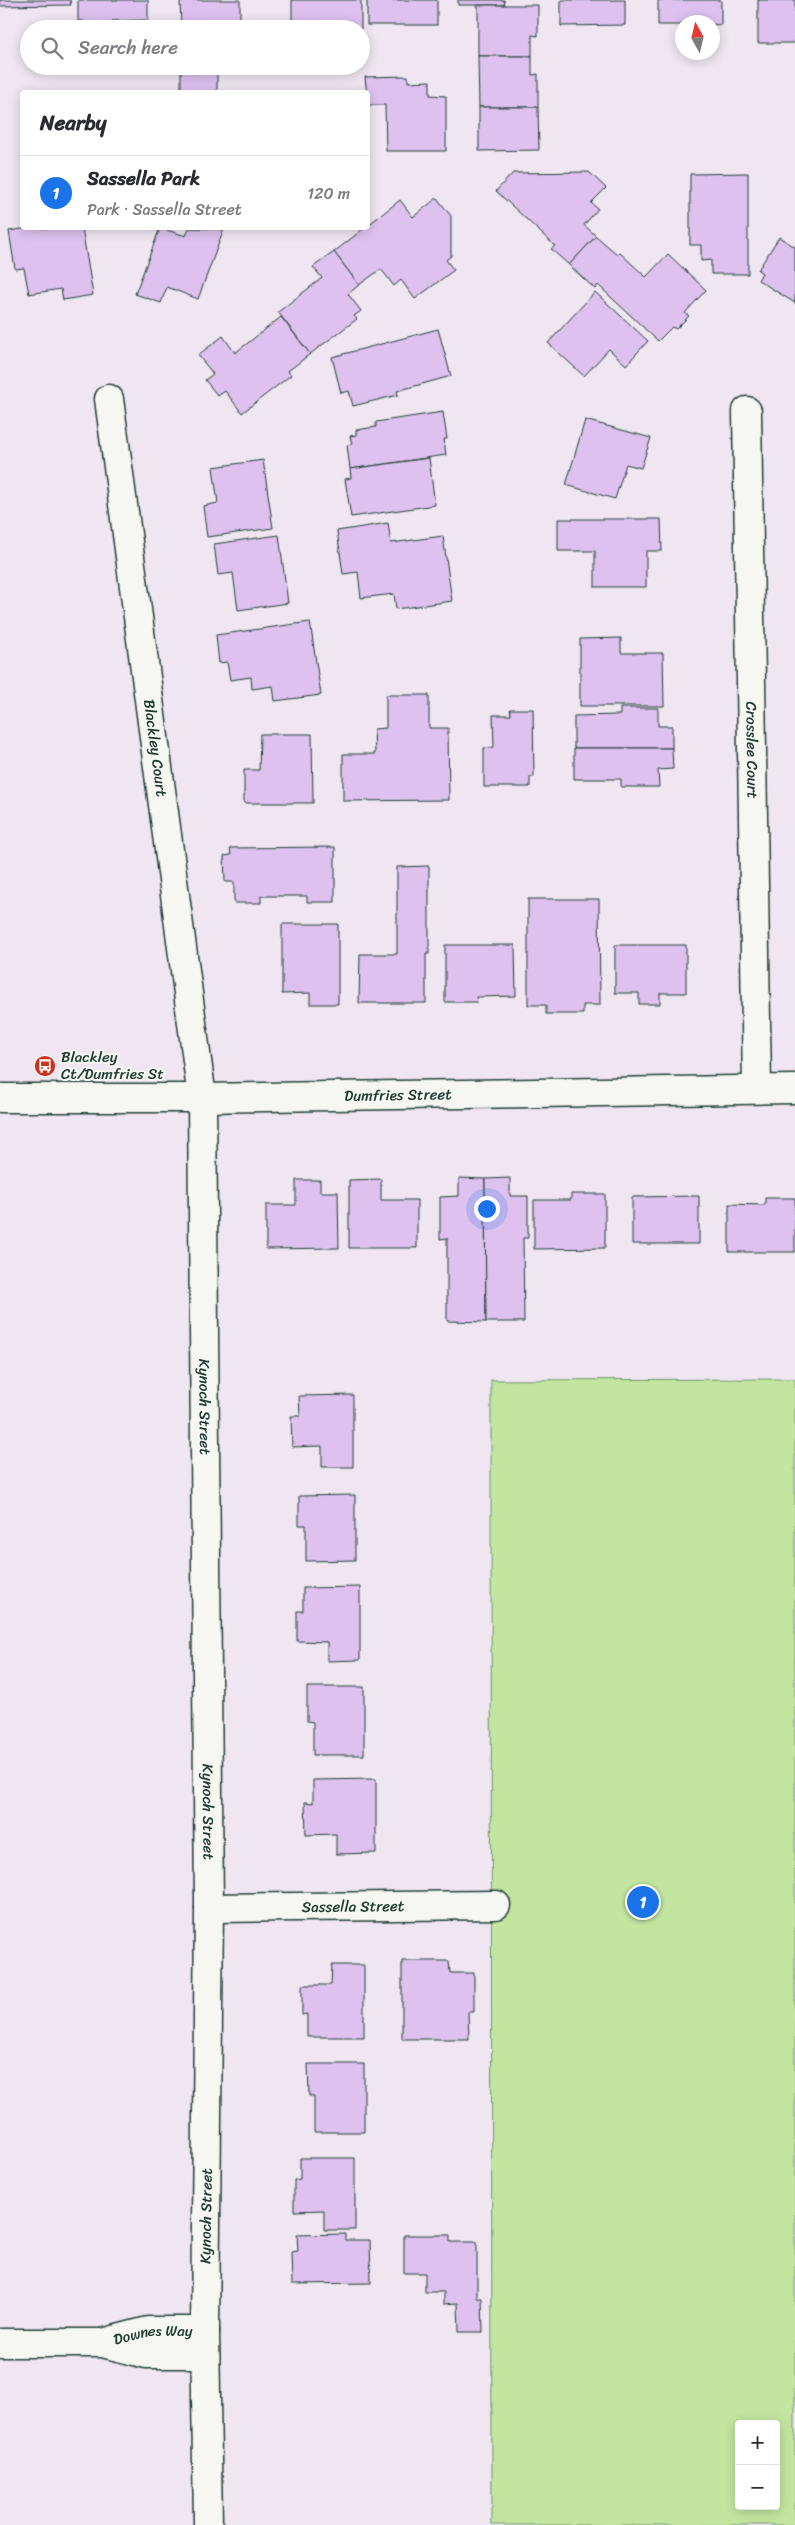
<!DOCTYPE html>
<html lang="en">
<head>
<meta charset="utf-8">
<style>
  :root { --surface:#fff; --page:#f7f7f7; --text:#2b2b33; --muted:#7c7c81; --line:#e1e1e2; --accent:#1a73e8 }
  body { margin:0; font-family:Sriracha,sans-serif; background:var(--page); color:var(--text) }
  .controls { position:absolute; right:15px; bottom:15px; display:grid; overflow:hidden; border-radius:5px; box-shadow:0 2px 12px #0003 }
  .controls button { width:45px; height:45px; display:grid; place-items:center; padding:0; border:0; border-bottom:1px solid var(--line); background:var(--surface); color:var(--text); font:25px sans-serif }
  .compass { position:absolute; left:675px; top:15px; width:45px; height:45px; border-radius:50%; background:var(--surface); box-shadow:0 2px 12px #0003; rotate:352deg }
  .you { position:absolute; left:486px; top:1208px; width:18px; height:18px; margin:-12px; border:4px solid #fff; border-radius:50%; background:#1a73e8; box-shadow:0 0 0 8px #1a73e833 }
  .badge { display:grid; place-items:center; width:32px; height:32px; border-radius:50%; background:var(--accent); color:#fff; font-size:16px; font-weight:700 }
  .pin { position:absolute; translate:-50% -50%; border:2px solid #fff; box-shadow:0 1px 5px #0006 }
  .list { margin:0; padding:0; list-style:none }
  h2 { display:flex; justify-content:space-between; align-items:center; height:65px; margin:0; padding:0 20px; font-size:21px }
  h2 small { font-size:16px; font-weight:400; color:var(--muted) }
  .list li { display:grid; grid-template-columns:32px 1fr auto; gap:15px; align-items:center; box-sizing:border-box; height:75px; padding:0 20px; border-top:1px solid var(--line) }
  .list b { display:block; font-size:19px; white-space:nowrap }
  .list p { margin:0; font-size:16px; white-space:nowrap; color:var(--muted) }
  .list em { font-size:16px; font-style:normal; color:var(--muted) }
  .icon { flex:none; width:28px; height:28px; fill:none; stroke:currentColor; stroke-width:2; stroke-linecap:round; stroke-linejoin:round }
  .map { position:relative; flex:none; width:795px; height:2525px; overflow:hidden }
  .search { position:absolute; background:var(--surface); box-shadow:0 2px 12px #0003; left:20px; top:20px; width:350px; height:55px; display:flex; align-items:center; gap:12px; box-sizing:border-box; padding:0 18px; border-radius:28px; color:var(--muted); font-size:19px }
  .panel { position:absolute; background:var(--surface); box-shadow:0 2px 12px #0003; left:20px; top:90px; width:350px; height:140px; border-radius:5px }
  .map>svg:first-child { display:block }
  .green { fill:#c2e6a0; stroke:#70926a; fill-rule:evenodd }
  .building { fill:#dec1ef; stroke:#1f3d34 }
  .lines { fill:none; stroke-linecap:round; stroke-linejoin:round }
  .minor-casing { stroke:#1f3d34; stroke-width:31 }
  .minor { stroke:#f6f6f2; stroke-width:28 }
  .labels { text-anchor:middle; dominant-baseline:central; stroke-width:4; stroke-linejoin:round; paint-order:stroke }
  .street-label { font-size:15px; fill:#1f3d34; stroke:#f6f6f2 }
  .poi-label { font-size:15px; fill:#1f3d34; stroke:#f6f6f2; text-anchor:start }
</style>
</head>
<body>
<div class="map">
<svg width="795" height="2525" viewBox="0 0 795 2525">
  <rect width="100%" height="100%" fill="#efe6f1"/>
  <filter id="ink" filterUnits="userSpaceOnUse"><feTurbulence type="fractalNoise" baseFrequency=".02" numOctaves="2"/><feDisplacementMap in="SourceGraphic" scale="10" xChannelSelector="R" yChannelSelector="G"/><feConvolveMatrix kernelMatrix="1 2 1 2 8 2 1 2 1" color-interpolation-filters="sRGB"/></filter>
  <g filter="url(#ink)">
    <path class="green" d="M 795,1379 L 795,2525 L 492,2525 L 491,1380 ZM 739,2424 L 776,2424 L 776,2506 L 739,2506 Z"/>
    <g class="building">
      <polygon points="0,0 70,0 71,5 0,6"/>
      <polygon points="78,0 148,0 148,20 112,21 112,29 84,29 84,21 78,21"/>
      <polygon points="180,0 240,0 240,29 181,29"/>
      <rect x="292" y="0" width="69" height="29"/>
      <rect x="367" y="0" width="70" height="25"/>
      <polygon points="458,0 504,0 505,5 458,5"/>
      <polygon points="561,0 625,0 625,25 561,26"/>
      <polygon points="658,0 721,0 721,25 682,22 682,25 658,25"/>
      <rect x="758" y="0" width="37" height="43"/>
      <polygon points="478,5 538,5 538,36 532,35 532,56 478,56"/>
      <polygon points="478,56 532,56 532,75 538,74 538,107 479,107"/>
      <rect x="181" y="66" width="36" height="26"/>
      <polygon points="408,76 408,82 430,81 430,95 446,96 446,151 386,151 385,105 368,105 365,77"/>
      <polygon points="479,107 538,107 539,150 479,151"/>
      <polygon points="589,172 606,188 591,203 598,209 584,225 596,236 569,265 551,249 555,246 496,191 513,173"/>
      <polygon points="748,173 748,274 711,274 711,260 701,261 701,245 690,245 690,174"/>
      <polygon points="437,198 451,216 451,256 446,260 454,270 415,299 401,280 394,286 381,269 359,285 334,252 400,200 413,217"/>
      <polygon points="28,228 82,228 93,295 63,300 61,289 29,294 24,268 15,269 9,231"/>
      <polygon points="160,228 186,236 189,228 224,229 198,299 167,287 161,303 135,294"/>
      <polygon points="596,236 617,254 619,252 646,277 668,254 706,290 685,313 689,316 676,329 672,327 658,341 598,285 595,289 569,265"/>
      <polygon points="779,237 795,247 795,303 758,280 762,273 758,270"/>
      <polygon points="334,252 359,285 348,294 361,311 354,316 357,319 310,354 278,312 322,278 313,267"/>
      <polygon points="595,292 648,341 626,365 609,349 584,376 548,343"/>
      <polygon points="281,317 310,354 288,371 291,375 242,413 225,391 218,396 205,380 213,374 198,355 223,336 235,353"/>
      <polygon points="438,329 451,376 397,391 398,395 353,406 349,391 341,393 332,357"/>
      <polygon points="443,412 447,439 444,439 446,455 350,469 347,445 352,444 350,436 356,435 356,430 376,427 376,422"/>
      <polygon points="585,420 651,438 641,468 626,464 615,499 566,485"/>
      <polygon points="429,458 435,505 351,517 345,479 351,478 350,469"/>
      <polygon points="263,460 273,528 207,537 203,506 218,503 213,467"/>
      <polygon points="558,519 661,519 662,551 646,551 646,587 595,587 595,551 558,551"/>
      <polygon points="388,523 391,543 443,536 452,601 396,609 394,594 361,598 358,572 343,574 337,531"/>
      <polygon points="279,535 288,603 238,610 233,573 218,575 214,544"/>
      <polygon points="310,622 321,695 275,701 273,686 252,689 251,677 230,680 227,662 219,663 216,635"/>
      <polygon points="621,638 621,653 663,653 664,706 580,706 580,639"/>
      <polygon points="386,695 429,695 429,728 448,728 449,800 343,801 343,754 375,754 374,729 386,728"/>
      <polygon points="620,708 658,708 658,726 672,726 672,748 574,748 574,716 620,715"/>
      <polygon points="510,709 533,709 534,777 530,777 530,787 484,787 484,748 494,747 493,715 511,715"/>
      <polygon points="260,734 312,734 313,803 244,803 244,770 259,770"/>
      <polygon points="574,748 672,748 673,769 658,770 659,787 621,787 621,779 574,779"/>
      <polygon points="335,847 335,902 307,902 307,896 261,896 261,903 234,903 234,882 225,882 224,856 231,855 230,848"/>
      <polygon points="429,866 429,954 426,954 426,1003 359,1003 360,954 397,954 397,867"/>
      <polygon points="528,899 599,899 600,1005 583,1005 583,1014 546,1014 546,1005 528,1005"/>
      <polygon points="282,924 338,924 338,1004 310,1004 310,993 282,994"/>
      <polygon points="445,945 515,945 516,996 476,997 477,1002 445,1002"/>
      <polygon points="615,945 686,945 686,993 660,993 660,1004 639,1004 639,993 615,993"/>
      <polygon points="459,1178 485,1179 486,1322 447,1321 447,1238 440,1239 440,1197 459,1196"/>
      <polygon points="510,1178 510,1196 528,1196 528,1238 523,1238 524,1322 486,1322 485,1179"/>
      <polygon points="381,1179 381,1200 417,1200 417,1248 349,1248 349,1180"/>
      <polygon points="296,1180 320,1180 320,1192 338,1192 339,1248 266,1249 266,1205 296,1205"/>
      <polygon points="571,1194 605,1194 605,1248 534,1249 534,1200 571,1200"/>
      <polygon points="699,1196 699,1244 632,1244 632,1197"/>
      <polygon points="765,1198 795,1198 795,1252 729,1252 729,1204 765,1205"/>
      <polygon points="353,1395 353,1467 322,1467 322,1446 292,1447 291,1416 300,1416 299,1396"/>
      <polygon points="355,1495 355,1560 306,1561 306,1525 299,1525 299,1496"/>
      <polygon points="360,1587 360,1660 327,1661 327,1642 297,1641 297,1611 303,1611 303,1588"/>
      <polygon points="307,1687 364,1687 364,1755 313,1755 313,1722 307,1721"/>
      <polygon points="376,1779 376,1853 336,1854 336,1834 306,1835 305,1802 313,1803 313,1780"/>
      <polygon points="402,1961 449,1961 450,1973 474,1973 474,2012 468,2012 469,2039 402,2039"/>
      <polygon points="332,1965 364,1965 364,2037 307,2037 307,2014 302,2015 302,1985 331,1985"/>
      <polygon points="308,2064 364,2064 364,2132 314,2132 314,2096 309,2096"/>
      <polygon points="300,2158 355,2158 355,2230 324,2230 324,2210 294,2211 294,2180 300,2179"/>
      <polygon points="345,2234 345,2240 370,2240 371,2283 292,2284 291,2252 298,2251 297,2235"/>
      <polygon points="404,2235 450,2235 450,2242 477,2242 477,2298 482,2298 483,2332 459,2332 458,2303 444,2304 444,2292 425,2292 425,2273 404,2273"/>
    </g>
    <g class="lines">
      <g class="minor-casing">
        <g id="minor">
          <path id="s1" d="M 109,399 L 202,1098 L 209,1908 L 205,2331 L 208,2525"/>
          <path id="s2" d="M 747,411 L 757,1089"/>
          <path id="s3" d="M 0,1098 L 202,1098 L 795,1089"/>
          <path id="s4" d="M 209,1908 L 496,1905"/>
          <path id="s5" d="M 106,2342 L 148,2331 L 205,2331"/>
          <polyline points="0,2343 102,2343 146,2354 205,2354"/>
        </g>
      </g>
      <use href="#minor" class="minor"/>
    </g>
  </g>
  <defs>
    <g id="bus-disc" transform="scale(1.125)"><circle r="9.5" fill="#c8321e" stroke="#f6f6f2"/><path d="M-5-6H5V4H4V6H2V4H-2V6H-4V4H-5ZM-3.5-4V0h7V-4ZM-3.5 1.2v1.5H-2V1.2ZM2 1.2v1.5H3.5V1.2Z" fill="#fff"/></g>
  </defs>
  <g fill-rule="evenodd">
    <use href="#bus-disc" x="45" y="1066"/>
  </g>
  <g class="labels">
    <g class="street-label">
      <text stroke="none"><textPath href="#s1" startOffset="352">Blackley Court</textPath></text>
      <text stroke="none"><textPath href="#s2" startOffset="339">Crosslee Court</textPath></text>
      <text stroke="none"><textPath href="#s3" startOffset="398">Dumfries Street</textPath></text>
      <text stroke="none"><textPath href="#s1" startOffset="1014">Kynoch Street</textPath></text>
      <text stroke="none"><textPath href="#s1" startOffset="1419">Kynoch Street</textPath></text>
      <text stroke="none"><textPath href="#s4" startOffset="144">Sassella Street</textPath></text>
      <text transform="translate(206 2216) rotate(-89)">Kynoch Street</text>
      <text stroke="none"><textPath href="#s5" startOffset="48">Downes Way</textPath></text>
    </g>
    <g class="poi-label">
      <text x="61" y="1057">Blackley<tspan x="61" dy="17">Ct/Dumfries St</tspan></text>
    </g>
  </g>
</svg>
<div class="controls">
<button>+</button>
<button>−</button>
</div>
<svg class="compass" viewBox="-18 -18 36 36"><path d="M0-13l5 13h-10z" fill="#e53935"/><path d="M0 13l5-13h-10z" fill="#7c7c81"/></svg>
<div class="you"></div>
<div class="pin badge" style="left:643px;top:1902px">1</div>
<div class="search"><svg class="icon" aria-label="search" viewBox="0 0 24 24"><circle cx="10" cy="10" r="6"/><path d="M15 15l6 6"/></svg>Search here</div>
<section class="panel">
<h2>Nearby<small></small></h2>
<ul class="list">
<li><span class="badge">1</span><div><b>Sassella Park</b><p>Park · Sassella Street</p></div><em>120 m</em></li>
</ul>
</section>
</div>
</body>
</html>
